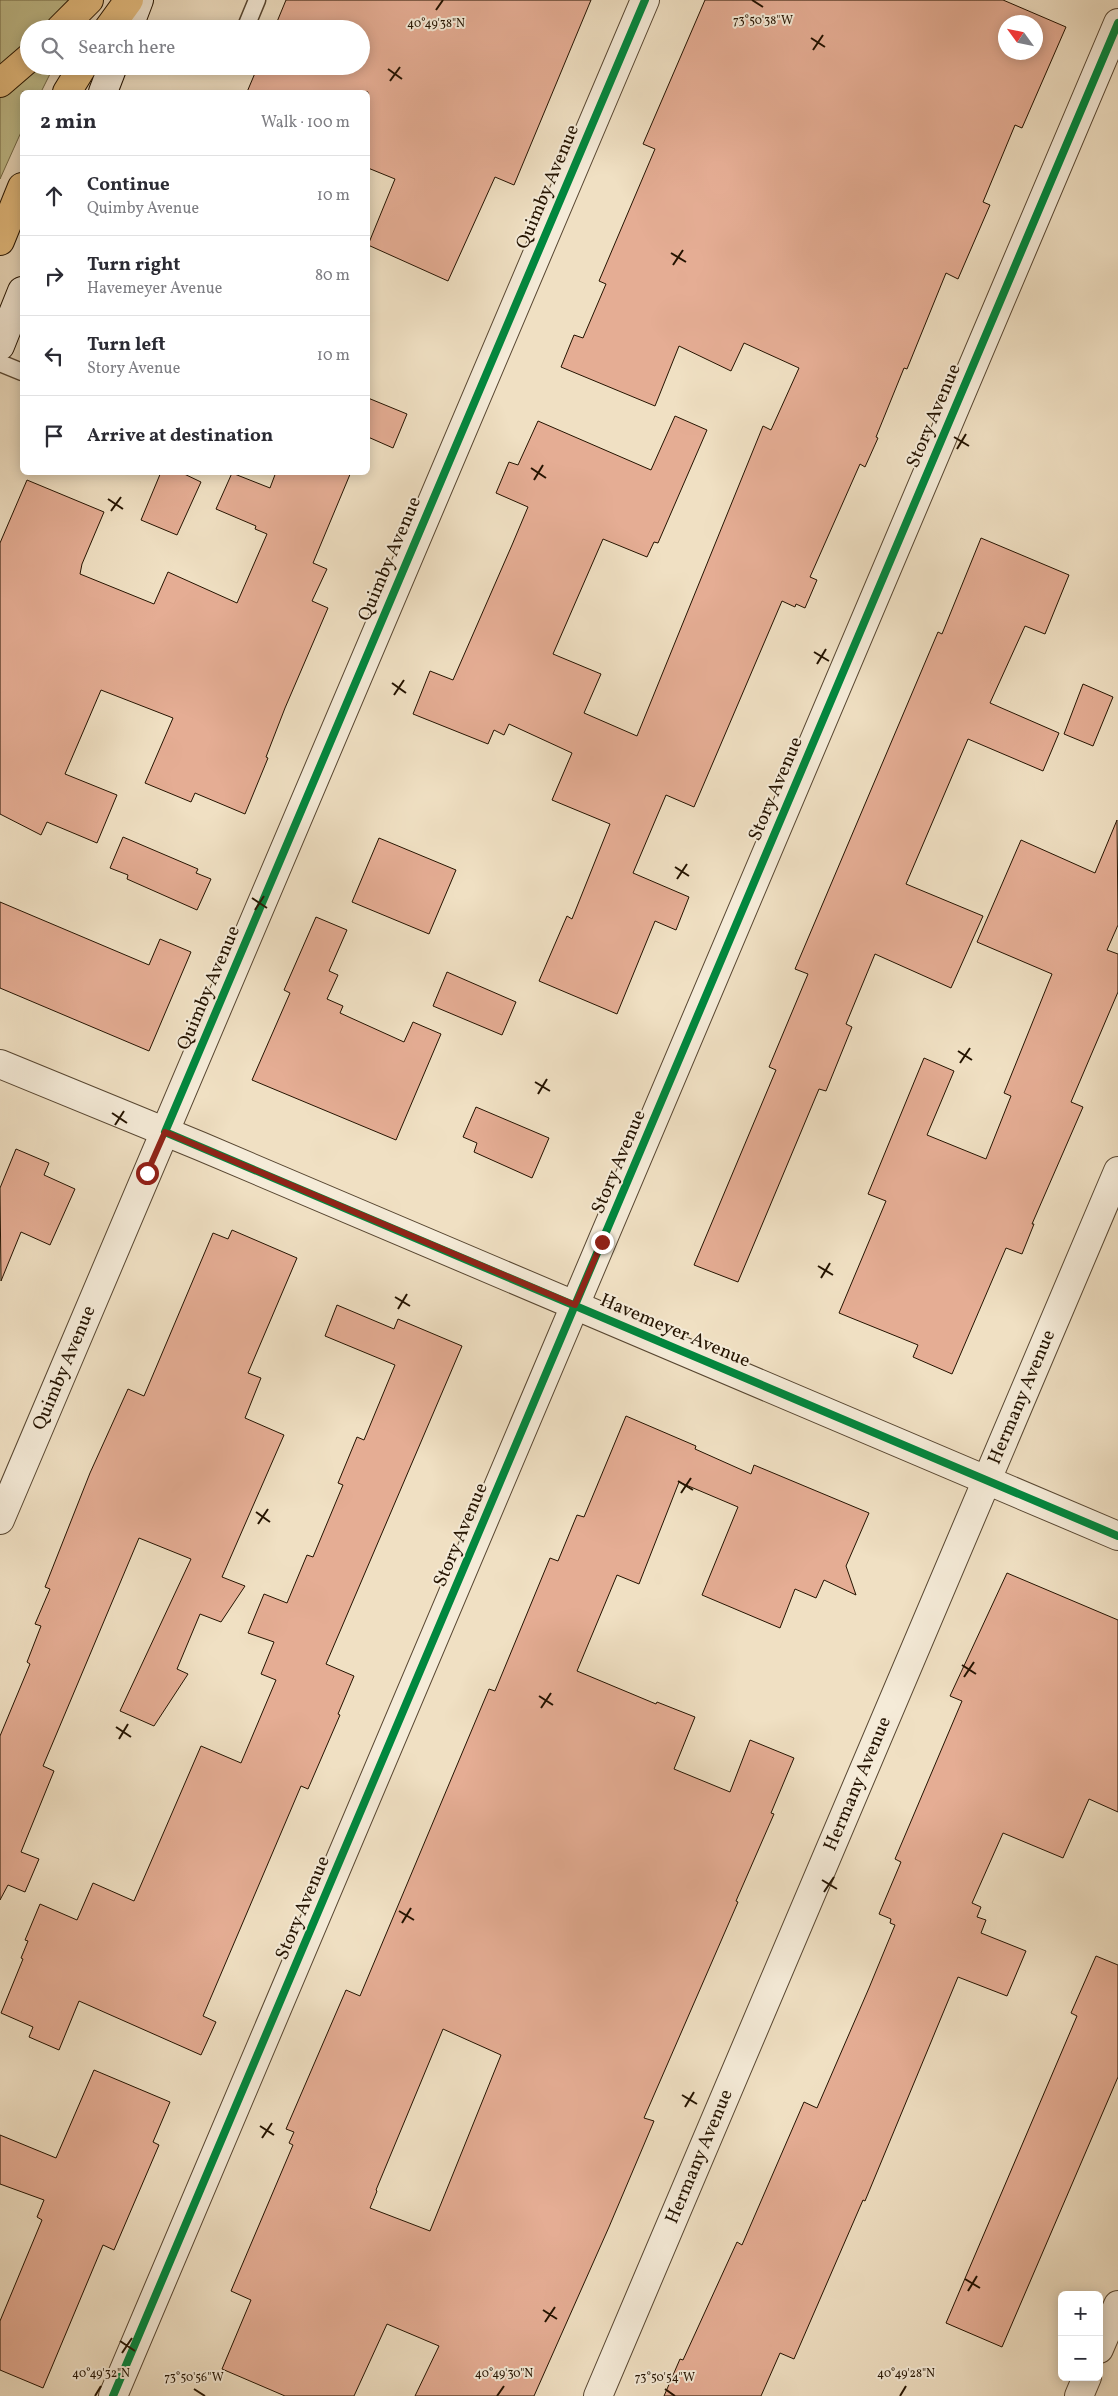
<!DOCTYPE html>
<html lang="en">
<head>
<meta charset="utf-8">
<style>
  :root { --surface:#fff; --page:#f7f7f7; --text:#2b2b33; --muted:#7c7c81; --line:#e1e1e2 }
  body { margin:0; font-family:Vollkorn,serif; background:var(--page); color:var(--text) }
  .controls { position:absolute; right:15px; bottom:15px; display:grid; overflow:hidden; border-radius:8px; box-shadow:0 2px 12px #0003 }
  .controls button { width:45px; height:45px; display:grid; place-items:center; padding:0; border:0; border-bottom:1px solid var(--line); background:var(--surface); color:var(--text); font:25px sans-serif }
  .compass { position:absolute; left:998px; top:15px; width:45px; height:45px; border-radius:50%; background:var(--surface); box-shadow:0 2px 12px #0003; rotate:303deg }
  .stop { position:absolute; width:15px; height:15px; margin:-11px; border:4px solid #8f2418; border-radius:50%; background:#fff }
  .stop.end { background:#8f2418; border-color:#fff; box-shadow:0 1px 5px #0008 }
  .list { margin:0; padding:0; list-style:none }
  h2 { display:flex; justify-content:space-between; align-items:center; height:65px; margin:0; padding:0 20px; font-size:21px }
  h2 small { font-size:16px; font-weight:400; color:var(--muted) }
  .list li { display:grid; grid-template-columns:32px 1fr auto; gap:15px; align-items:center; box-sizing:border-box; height:80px; padding:0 20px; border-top:1px solid var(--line) }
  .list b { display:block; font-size:19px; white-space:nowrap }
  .list p { margin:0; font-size:16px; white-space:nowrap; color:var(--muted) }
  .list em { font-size:16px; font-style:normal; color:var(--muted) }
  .icon { flex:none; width:28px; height:28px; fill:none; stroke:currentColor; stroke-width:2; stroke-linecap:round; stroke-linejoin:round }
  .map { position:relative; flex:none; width:1118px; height:2396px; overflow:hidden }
  .search { position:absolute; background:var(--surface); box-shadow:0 2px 12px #0003; left:20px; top:20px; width:350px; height:55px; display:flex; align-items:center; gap:12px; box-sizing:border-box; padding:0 18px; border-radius:28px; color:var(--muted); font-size:19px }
  .panel { position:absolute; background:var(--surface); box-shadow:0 2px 12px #0003; left:20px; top:90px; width:350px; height:385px; border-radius:8px }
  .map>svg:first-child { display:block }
  .green { fill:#c2c08e; stroke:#736a47 }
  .building { fill:#e5ad94; stroke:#241300; fill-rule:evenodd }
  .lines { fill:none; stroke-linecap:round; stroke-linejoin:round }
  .service-casing { stroke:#574631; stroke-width:19 }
  .minor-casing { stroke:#574631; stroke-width:30 }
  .secondary-casing { stroke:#241300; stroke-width:30 }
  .motorway-casing { stroke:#241300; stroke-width:30 }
  .service { stroke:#f5ebd8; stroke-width:16 }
  .minor { stroke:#f5ebd8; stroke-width:28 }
  .secondary { stroke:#f5ebd8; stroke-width:28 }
  .motorway { stroke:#e8c082; stroke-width:28 }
  .cycleway-casing { stroke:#f5ebd8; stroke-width:11 }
  .cycleway { stroke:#00873e; stroke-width:8 }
  .route { stroke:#8f2418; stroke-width:6 }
  .ticks { fill:none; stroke:#241300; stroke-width:2 }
  .labels { text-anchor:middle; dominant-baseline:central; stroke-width:4; stroke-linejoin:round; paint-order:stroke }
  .street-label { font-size:19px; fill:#241300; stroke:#f5ebd8 }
  .ticks-label { font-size:12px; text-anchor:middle; fill:#241300; stroke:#f5ebd8; stroke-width:4; stroke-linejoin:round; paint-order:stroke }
</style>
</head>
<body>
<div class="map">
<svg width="1118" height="2396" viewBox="0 0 1118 2396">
  <rect width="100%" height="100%" fill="#f0e0c3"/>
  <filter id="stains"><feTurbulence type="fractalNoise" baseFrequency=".004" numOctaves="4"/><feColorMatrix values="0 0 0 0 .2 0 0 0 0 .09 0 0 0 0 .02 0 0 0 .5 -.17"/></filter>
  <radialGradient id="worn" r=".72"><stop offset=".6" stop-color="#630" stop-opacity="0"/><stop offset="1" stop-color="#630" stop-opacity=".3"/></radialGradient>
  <polygon class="green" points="0,0 88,0 73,29 29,29 29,66 54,66 41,92 22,92 22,130 0,179"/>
  <g class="building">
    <polygon points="286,0 591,0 514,185 495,177 448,281 368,245 395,179 368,168 368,92 247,92 258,66 361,66 361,29 274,29"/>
    <path d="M 705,0 L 1003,0 L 1066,27 L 1022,128 L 1015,125 L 983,202 L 990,205 L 958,279 L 946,273 L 907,369 L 904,368 L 876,437 L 878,438 L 865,467 L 860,464 L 810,577 L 817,580 L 805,608 L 796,604 L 795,607 L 782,601 L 694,807 L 666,795 L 633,873 L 689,897 L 676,930 L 655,921 L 617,1014 L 539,981 L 567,916 L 572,919 L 610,824 L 552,800 L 572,753 L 509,724 L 504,735 L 494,730 L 488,744 L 413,714 L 430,671 L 453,680 L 512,545 L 528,507 L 496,493 L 509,462 L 518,465 L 538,421 L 651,470 L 675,416 L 707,430 L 658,543 L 654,542 L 647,557 L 603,539 L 553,654 L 601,674 L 584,713 L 637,736 L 763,426 L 771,430 L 799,368 L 744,343 L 731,371 L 679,346 L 655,406 L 561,367 L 574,335 L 583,338 L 606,284 L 599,281 L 655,149 L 643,144 ZM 1006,22 L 1036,22 L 1036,52 L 1006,52 Z"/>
    <polygon points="368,398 407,414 393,448 368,437"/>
    <polygon points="161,472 180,472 201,482 177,535 141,520"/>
    <polygon points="276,472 351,472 313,563 327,569 312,601 328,608 285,708 266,757 268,758 245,814 195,793 191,802 145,783 173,718 101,690 65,774 117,795 97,843 47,822 41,835 0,814 0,543 27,480 104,512 82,564 80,574 154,604 168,572 237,603 267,534 255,529 256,526 216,509 232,473 270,488"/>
    <polygon points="981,538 1069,575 1045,634 1025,626 990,703 1059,733 1043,771 968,739 906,884 983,916 951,988 875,954 846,1024 852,1027 826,1091 819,1089 738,1282 694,1265 776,1070 769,1067 808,974 795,969 938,632 942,634"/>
    <polygon points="1083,684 1113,697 1093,746 1064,734"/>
    <polygon points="1117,820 1118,925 1107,950 1118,954 1118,992 1071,1102 1083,1107 1032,1224 1034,1224 1022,1254 1006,1248 952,1374 913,1357 918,1345 839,1313 886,1201 868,1194 924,1058 954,1071 927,1135 986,1159 1011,1096 1004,1093 1052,974 977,942 1021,840 1095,873"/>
    <polygon points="123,837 198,869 196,873 211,879 197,910 127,879 128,875 110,868"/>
    <polygon points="379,838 456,870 429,934 352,902"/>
    <polygon points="0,902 149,965 160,939 191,952 149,1051 0,988"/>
    <polygon points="316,917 347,930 329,971 338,975 327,999 343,1006 340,1013 404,1042 413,1022 441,1034 396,1140 252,1080 290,993 284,990"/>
    <polygon points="447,972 516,1002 502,1035 433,1006"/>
    <polygon points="476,1107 549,1138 532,1178 474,1152 477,1143 463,1137"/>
    <polygon points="16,1149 49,1163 44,1175 75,1189 50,1245 21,1232 1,1281 0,1188"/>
    <polygon points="232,1230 297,1258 248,1373 261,1378 245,1418 284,1435 222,1577 245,1586 221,1622 200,1614 177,1669 188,1674 154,1726 120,1711 191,1559 139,1538 43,1766 54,1771 21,1852 39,1859 25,1892 8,1885 0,1900 0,1736 30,1664 27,1662 41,1626 35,1624 50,1589 45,1587 90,1473 128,1389 144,1396 213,1233 228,1239"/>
    <polygon points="337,1305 394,1329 398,1319 462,1346 326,1664 354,1676 338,1714 340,1715 308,1789 301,1786 203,2016 216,2022 201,2055 79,2001 59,2050 29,2037 33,2027 1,2013 23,1959 21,1958 28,1941 25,1940 40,1904 77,1920 93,1883 134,1901 201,1746 241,1763 276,1680 261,1674 274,1642 248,1633 264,1594 287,1603 307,1555 313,1557 343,1485 338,1483 357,1437 364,1440 395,1365 325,1336"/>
    <path d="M 626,1416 L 696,1446 L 695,1449 L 751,1474 L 754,1465 L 869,1513 L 846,1566 L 856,1595 L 824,1580 L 816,1598 L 795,1589 L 780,1628 L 702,1595 L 738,1507 L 679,1482 L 639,1584 L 617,1575 L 577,1671 L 656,1704 L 657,1702 L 695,1717 L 674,1769 L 730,1792 L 750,1740 L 794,1758 L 771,1813 L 774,1814 L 736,1901 L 738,1902 L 644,2118 L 654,2121 L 609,2227 L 534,2396 L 415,2396 L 439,2346 L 387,2324 L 354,2396 L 285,2396 L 222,2369 L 251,2300 L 231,2291 L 293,2145 L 289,2143 L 294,2132 L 286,2129 L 346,1990 L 360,1996 L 489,1689 L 495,1691 L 550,1558 L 558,1561 L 577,1515 L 584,1517 ZM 443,2029 L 501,2055 L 430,2231 L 370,2208 L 377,2191 L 376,2190 Z"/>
    <polygon points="1007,1573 1118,1620 1118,1812 1089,1799 1063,1858 1003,1833 972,1903 981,1907 977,1917 986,1920 981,1933 1026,1951 1007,1996 958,1977 865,2201 863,2200 794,2359 780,2353 761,2396 664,2396 680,2359 683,2360 737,2242 742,2245 804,2102 817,2108 869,1988 895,1925 890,1923 891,1919 879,1914 901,1862 895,1859 962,1701 950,1696"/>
    <polygon points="1096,1956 1118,1965 1118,2077 1002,2347 946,2323 1077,2016 1071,2013"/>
    <polygon points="94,2070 170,2102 153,2142 159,2145 114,2250 103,2245 43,2388 0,2370 0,2321 42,2220 37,2217 44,2200 0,2184 0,2135 56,2158"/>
  </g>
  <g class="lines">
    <g class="service-casing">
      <g id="service">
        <polyline points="245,29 257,0"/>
        <polyline points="0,363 22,372"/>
      </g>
    </g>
    <g class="minor-casing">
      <g id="minor">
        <polyline points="0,1064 200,1146 1118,1536"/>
        <path id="s1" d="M 0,1520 L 645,0"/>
        <polyline points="1099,2349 1118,2305"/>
        <polyline points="113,2396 1118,23"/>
        <path id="s2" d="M 598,2396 L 1118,1171"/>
        <polyline points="1079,2396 1087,2377"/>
      </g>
    </g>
    <g class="secondary-casing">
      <g id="secondary">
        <polyline points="128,29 139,0"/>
        <polyline points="103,92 113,66"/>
        <polyline points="0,346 22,291"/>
      </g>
    </g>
    <g class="motorway-casing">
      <g id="motorway">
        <polyline points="60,29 89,0"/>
        <polyline points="108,29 129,0"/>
        <polyline points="0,83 29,58"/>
        <polyline points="67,92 83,66"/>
        <polyline points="0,241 22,187"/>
      </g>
    </g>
    <use href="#service" class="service"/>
    <use href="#minor" class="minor"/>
    <use href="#secondary" class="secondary"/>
    <use href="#motorway" class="motorway"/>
    <g class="cycleway-casing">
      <g id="cycleway">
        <polyline points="645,0 165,1132 1118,1536"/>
        <polyline points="113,2396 1118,23"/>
      </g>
    </g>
    <use href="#cycleway" class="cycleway"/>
  </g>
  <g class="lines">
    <polyline class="route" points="147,1173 165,1132 575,1305 602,1242"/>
  </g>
  <path class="ticks" d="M 752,0 L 763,7M 436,10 L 443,0M 811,38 L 825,47M 813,50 L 823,35M 388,69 L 402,79M 390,81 L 400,67M 671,253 L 686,262M 673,265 L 683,250M 954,437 L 969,446M 957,449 L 966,434M 531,468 L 546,478M 534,480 L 543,465M 108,499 L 123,509M 111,511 L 121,497M 814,652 L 829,661M 817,664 L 826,649M 392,683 L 406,693M 394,695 L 404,680M 675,867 L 689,876M 677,879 L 687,864M 252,898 L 267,908M 255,910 L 264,896M 958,1051 L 972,1060M 960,1063 L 970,1048M 535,1082 L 550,1091M 538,1094 L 547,1079M 112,1113 L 127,1123M 115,1125 L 124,1111M 818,1266 L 833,1275M 821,1278 L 830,1263M 395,1297 L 410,1306M 398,1309 L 407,1294M 678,1481 L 693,1490M 681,1493 L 691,1478M 256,1512 L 270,1522M 258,1524 L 268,1509M 962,1665 L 976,1674M 964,1677 L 974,1662M 539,1696 L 553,1705M 541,1708 L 551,1693M 116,1727 L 131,1737M 119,1739 L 128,1724M 822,1880 L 837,1889M 824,1892 L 834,1877M 399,1911 L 414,1920M 402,1923 L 411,1908M 682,2095 L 697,2104M 685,2107 L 694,2092M 260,2126 L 274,2135M 262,2138 L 272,2123M 965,2279 L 980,2288M 968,2291 L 977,2276M 543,2310 L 557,2319M 545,2322 L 555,2307M 120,2341 L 135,2351M 122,2353 L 132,2338M 194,2389 L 205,2396M 665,2389 L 675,2396M 95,2396 L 101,2386M 497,2396 L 504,2386M 900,2396 L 906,2386"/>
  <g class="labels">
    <g class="street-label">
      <text transform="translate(548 187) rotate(-67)">Quimby Avenue</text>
      <text transform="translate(934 416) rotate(-67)">Story Avenue</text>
      <text transform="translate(390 559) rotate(-67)">Quimby Avenue</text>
      <text transform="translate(776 789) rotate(-67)">Story Avenue</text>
      <text transform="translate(209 988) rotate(-67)">Quimby Avenue</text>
      <text transform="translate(619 1162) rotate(-67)">Story Avenue</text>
      <text transform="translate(675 1331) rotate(23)">Havemeyer Avenue</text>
      <text stroke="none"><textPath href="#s1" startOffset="165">Quimby Avenue</textPath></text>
      <text stroke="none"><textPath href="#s2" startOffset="1085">Hermany Avenue</textPath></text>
      <text transform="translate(461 1535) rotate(-67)">Story Avenue</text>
      <text stroke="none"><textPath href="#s2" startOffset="665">Hermany Avenue</textPath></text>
      <text transform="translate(303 1908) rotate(-67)">Story Avenue</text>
      <text stroke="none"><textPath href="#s2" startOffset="260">Hermany Avenue</textPath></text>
    </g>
  </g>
  <g class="ticks-label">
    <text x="763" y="24">73°50'38"W</text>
    <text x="436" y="27">40°49'38"N</text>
    <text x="101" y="2377">40°49'32"N</text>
    <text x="504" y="2377">40°49'30"N</text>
    <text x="906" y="2377">40°49'28"N</text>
    <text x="194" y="2381">73°50'56"W</text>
    <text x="665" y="2381">73°50'54"W</text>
  </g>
  <rect width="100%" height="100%" filter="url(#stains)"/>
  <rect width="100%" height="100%" fill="url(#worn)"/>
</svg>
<div class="controls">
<button>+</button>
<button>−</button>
</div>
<svg class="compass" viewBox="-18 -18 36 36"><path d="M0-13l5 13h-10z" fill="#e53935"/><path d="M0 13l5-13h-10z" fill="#7c7c81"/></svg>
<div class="stop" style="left:147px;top:1173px"></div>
<div class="stop end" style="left:602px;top:1242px"></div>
<div class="search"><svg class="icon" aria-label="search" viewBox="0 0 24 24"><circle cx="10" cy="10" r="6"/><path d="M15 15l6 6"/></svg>Search here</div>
<section class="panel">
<h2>2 min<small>Walk · 100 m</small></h2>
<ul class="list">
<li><svg class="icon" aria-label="ahead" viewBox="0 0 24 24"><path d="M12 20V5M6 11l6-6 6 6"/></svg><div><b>Continue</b><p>Quimby Avenue</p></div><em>10 m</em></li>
<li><svg class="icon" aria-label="right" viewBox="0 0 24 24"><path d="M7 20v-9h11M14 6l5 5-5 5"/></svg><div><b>Turn right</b><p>Havemeyer Avenue</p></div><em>80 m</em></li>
<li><svg class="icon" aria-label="left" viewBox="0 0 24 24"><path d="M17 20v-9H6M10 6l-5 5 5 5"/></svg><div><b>Turn left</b><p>Story Avenue</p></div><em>10 m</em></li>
<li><svg class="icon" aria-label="arrive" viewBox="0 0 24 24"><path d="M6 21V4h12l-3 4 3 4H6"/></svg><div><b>Arrive at destination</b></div></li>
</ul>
</section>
</div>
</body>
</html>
